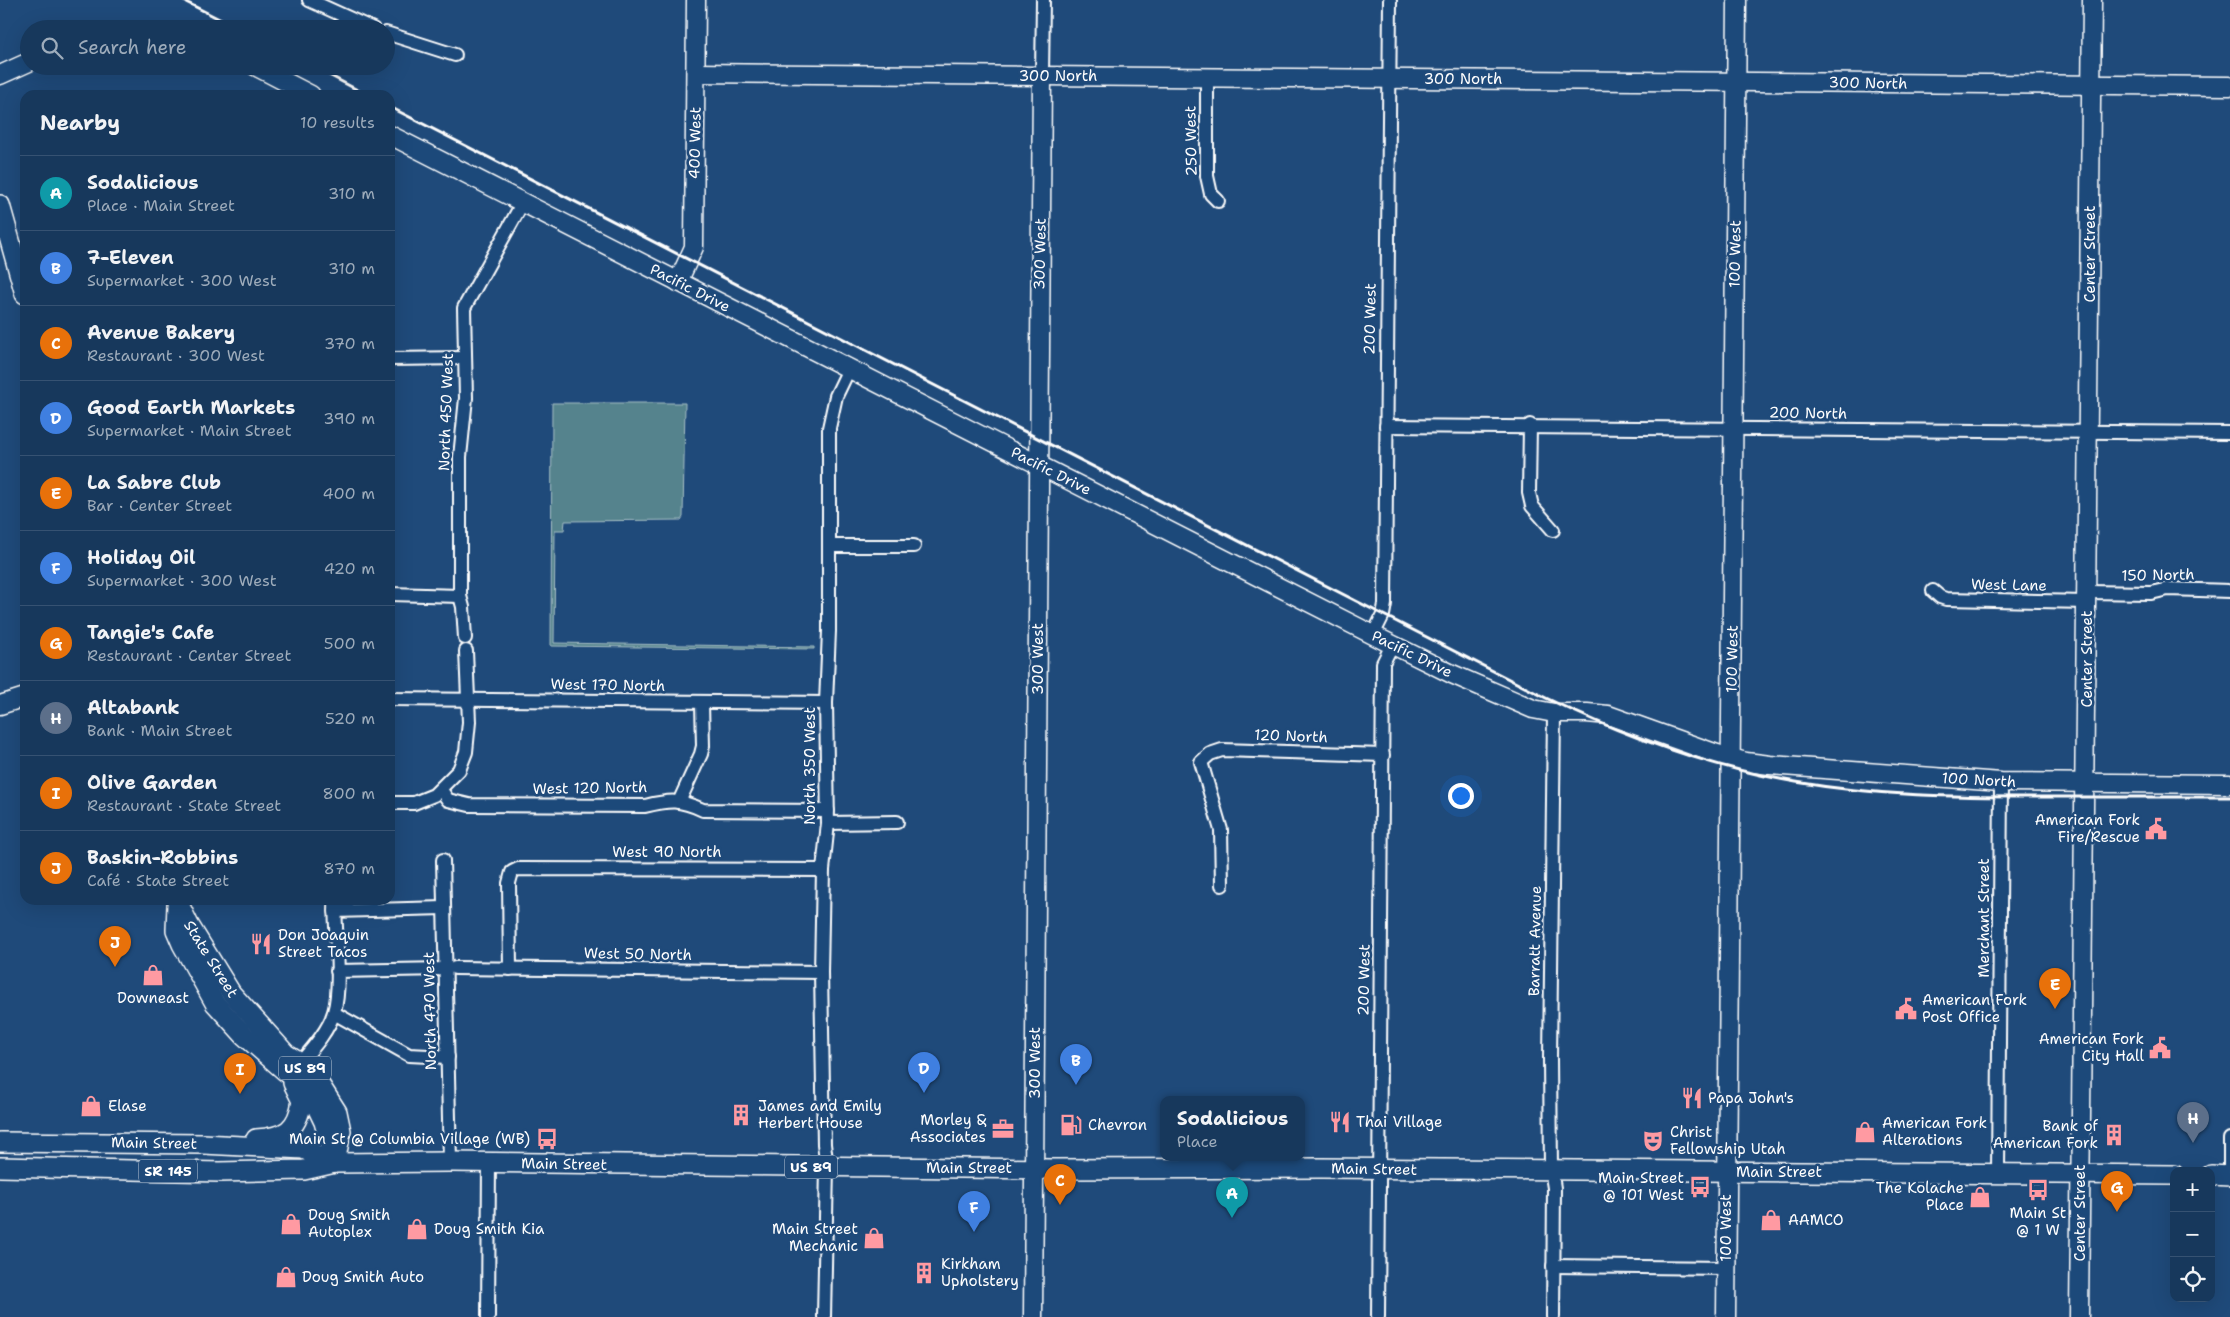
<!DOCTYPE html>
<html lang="en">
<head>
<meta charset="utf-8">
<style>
  :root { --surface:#17385c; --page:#244365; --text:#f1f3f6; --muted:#9eacbb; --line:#365272; --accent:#8bbbb9 }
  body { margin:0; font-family:"Shantell Sans",sans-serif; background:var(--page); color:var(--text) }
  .controls { position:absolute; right:15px; bottom:15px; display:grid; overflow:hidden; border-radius:10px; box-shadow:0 5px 20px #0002 }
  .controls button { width:45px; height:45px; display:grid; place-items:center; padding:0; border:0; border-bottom:1px solid var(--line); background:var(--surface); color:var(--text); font:25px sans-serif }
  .you { position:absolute; left:1460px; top:795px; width:18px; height:18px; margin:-12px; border:4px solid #fff; border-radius:50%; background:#1a73e8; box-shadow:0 0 0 8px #1a73e833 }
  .badge { display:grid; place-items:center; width:32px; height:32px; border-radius:50%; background:var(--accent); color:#fff; font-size:16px; font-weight:700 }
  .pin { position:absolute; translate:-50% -41px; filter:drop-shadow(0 1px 2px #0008) }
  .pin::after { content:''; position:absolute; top:26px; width:18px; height:15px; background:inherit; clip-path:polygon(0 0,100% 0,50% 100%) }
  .popup { position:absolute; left:1160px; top:1096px; width:145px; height:65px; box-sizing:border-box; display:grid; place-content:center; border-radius:10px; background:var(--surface); filter:drop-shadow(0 1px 4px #0005); font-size:16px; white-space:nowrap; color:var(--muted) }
  .popup b { font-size:19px; color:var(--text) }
  .popup::after { content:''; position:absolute; left:50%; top:100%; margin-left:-10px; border:10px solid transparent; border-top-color:var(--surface) }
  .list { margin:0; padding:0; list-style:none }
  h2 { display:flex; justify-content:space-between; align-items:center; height:65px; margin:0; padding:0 20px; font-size:21px }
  h2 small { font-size:16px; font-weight:400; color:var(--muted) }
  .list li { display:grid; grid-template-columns:32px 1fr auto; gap:15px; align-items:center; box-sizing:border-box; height:75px; padding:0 20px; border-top:1px solid var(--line) }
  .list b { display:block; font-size:19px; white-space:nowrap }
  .list p { margin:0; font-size:16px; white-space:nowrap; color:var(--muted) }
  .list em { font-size:16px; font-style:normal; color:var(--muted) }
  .icon { flex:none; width:28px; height:28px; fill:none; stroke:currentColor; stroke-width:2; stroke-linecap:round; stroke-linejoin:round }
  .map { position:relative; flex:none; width:2230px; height:1317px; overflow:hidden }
  .search { position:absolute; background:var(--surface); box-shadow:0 5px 20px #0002; left:20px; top:20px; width:375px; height:55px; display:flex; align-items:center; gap:12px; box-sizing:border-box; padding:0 18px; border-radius:28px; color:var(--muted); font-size:19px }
  .panel { position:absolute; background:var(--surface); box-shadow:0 5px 20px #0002; left:20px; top:90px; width:375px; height:815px; border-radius:15px }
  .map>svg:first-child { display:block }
  .green { fill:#54838d; stroke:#aac1c6 }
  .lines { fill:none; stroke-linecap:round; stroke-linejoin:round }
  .street-casing { stroke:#fff; stroke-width:16 }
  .secondary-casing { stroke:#fff; stroke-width:21 }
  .primary-casing { stroke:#fff; stroke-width:22 }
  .street { stroke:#1f4a7a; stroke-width:12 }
  .secondary { stroke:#1f4a7a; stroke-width:18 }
  .primary { stroke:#1f4a7a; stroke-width:19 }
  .rail { stroke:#fff; stroke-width:3 }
  .labels { text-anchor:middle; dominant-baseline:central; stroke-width:5; stroke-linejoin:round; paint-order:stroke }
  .shield { fill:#1f4a7a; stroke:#bcc9d7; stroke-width:1 }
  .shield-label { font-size:14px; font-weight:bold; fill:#fff }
  .street-label { font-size:15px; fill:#fff; stroke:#1f4a7a }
  .poi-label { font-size:15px; fill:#fff; stroke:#1f4a7a; text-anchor:start }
</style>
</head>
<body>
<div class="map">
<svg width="2230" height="1317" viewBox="0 0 2230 1317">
  <rect width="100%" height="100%" fill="#1f4a7a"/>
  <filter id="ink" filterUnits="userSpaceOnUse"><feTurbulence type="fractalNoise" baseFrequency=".02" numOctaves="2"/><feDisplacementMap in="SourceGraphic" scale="10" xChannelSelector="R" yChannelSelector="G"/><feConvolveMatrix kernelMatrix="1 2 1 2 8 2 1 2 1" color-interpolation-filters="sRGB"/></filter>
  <g filter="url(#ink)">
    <polygon class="green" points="552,403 685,403 683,517 681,520 565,521 564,530 555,530 554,643 814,647 814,649 551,646"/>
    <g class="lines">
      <g class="street-casing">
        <g id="street">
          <polyline points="309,0 373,29"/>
          <polyline points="386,33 455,55"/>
          <polyline points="1042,76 1043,0"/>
          <polyline points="1207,78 1207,176 1211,194 1218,201"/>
          <polyline points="390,359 465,358"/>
          <polyline points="1530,425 1529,493 1532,506 1553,530"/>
          <polyline points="1386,426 2230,433"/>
          <polyline points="829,546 914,546"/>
          <polyline points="1933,591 1940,597 1946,599 2087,602"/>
          <polyline points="2087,592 2151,593 2168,589 2230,591"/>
          <polyline points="390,594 460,596"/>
          <polyline points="1373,635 1383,615 1385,604 1390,0"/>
          <polyline points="465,638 463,607 460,596 460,457 466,398 464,308 523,202"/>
          <polyline points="390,699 826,703"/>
          <path d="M 441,790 L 448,800 L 469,805 L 645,806 C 670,800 679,799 703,810 L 828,811"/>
          <polyline points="679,802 701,754 703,746 702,703"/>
          <polyline points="390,803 414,803 434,795 459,770 466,752 469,722 466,651"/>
          <polyline points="828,823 897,822"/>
          <polyline points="443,860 450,1162"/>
          <polyline points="1222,885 1221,830 1201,762 1210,754 1222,750 1383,755"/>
          <polyline points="335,911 444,908"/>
          <polyline points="455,968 821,972"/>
          <polyline points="510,969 509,883 512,872 518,869 823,870"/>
          <polyline points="337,971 445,969"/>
          <polyline points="334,1013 409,1055 448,1057"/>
          <path d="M 300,1063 C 312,1049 329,1030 334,1012 C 342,986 335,930 335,900"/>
          <polyline points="1998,1173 2001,782"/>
          <polyline points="2230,1176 2230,1139"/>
          <polyline points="1553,1266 1726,1268"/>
          <polyline points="488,1317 489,1163"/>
          <polyline points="824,1317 827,1167 824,1144 821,972 823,870 828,823 826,703 829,631 829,428 836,396 849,369"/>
          <polyline points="1378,1317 1383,663 1392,645"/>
          <polyline points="1553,1317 1554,1188 1551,1169 1550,1059 1554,713"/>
        </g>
      </g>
      <g class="secondary-casing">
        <g id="secondary">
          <polyline points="255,66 311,95"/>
          <polyline points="696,73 2230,86"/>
          <polyline points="0,75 29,62"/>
          <polyline points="390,135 1383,640 1452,674 1533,709 1554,713 1587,713 1608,715 1717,754 1746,762 1770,765 2001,782 2230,784"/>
          <polyline points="678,282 694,247 696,0"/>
          <polyline points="0,705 25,697"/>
          <polyline points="1033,1317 1042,76"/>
          <polyline points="1726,1317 1737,0"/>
          <polyline points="2079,1317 2092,0"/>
        </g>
      </g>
      <g class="primary-casing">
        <g id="primary">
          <polyline points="0,205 25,294"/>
          <polyline points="177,900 189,925 231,993 286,1054 300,1063 316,1079 337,1112 341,1131 335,1163"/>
          <polyline points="177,905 176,930 182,944 215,1003 245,1036 285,1071 301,1083 312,1097 324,1122 334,1159"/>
          <path d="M 256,1139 C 285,1137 297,1131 302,1101 L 293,1083"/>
          <polyline points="0,1142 203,1144 303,1149 335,1163"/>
          <polyline points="0,1167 220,1172 304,1170 335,1163 450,1162 1052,1169 1321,1168 2174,1175"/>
          <polyline points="2211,1175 2230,1176"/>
        </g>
      </g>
      <use href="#street" class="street"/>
      <use href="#secondary" class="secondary"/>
      <use href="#primary" class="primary"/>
      <g class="rail">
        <polyline points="182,0 239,29"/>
        <polyline points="312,66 367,95"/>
        <path d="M 390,107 L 1546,698 C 1626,737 1708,767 1796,782 C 1876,796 1957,797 2037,797 C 2101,797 2166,797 2230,797"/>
      </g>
    </g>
  </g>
  <defs>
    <g id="civic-bare" transform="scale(1.725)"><path d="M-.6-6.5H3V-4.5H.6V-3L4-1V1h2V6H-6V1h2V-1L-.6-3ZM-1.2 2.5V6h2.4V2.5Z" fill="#ff9aa2" stroke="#1f4a7a" stroke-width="2.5" paint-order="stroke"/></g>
    <g id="restaurant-bare" transform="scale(1.725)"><path d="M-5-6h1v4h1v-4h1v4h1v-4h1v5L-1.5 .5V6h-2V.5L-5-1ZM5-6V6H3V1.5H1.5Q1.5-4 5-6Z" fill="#ff9aa2" stroke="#1f4a7a" stroke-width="2.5" paint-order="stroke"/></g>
    <g id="shop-bare" transform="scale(1.725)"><path d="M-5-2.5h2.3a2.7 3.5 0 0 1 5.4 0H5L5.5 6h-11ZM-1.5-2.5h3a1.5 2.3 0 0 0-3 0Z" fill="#ff9aa2" stroke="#1f4a7a" stroke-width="2.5" paint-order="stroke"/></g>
    <g id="building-bare" transform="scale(1.725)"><path d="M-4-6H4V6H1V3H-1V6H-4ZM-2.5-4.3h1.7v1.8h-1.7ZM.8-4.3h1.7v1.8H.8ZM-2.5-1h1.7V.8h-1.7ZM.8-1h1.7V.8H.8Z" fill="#ff9aa2" stroke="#1f4a7a" stroke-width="2.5" paint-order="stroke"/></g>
    <g id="fuel-bare" transform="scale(1.725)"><path d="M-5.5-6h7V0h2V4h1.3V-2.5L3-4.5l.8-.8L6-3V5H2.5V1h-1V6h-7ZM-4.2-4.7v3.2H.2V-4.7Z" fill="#ff9aa2" stroke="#1f4a7a" stroke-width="2.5" paint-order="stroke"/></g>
    <g id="office-bare" transform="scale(1.725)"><path d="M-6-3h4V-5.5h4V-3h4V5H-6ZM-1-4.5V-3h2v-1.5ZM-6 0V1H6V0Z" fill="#ff9aa2" stroke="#1f4a7a" stroke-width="2.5" paint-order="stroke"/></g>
    <g id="bus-bare" transform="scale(1.725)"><path d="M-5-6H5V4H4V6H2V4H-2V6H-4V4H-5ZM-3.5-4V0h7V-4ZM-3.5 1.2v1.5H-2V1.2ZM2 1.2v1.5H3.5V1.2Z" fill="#ff9aa2" stroke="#1f4a7a" stroke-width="2.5" paint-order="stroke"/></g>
    <g id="theatre-bare" transform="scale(1.725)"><path d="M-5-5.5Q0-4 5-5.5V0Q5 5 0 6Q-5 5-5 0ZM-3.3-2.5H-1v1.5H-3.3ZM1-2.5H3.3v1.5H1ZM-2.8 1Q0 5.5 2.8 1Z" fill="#ff9aa2" stroke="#1f4a7a" stroke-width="2.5" paint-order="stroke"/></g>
  </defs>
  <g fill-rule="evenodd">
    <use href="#civic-bare" x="2156" y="829"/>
    <use href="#restaurant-bare" x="261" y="944"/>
    <use href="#shop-bare" x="153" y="975"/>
    <use href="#civic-bare" x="1906" y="1009"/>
    <use href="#civic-bare" x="2160" y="1048"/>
    <use href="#restaurant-bare" x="1692" y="1098"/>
    <use href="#shop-bare" x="91" y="1106"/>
    <use href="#building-bare" x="741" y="1115"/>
    <use href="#restaurant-bare" x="1340" y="1122"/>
    <use href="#fuel-bare" x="1071" y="1125"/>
    <use href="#office-bare" x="1003" y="1129"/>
    <use href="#shop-bare" x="1865" y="1132"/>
    <use href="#building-bare" x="2114" y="1135"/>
    <use href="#bus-bare" x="547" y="1139"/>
    <use href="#theatre-bare" x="1653" y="1141"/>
    <use href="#bus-bare" x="1700" y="1187"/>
    <use href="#bus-bare" x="2038" y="1190"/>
    <use href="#shop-bare" x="1980" y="1197"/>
    <use href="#shop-bare" x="1771" y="1220"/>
    <use href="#shop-bare" x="291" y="1224"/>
    <use href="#shop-bare" x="417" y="1229"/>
    <use href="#shop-bare" x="874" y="1238"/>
    <use href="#building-bare" x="924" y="1273"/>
    <use href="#shop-bare" x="286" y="1277"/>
  </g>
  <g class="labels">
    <g class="shield">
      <rect x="279" y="1056.5" width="52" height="23" rx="4"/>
      <rect x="785" y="1155.5" width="52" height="23" rx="4"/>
      <rect x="139" y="1159.5" width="58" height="23" rx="4"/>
    </g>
    <g class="shield-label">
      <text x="305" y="1068">US 89</text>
      <text x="811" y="1167">US 89</text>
      <text x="168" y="1171">SR 145</text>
    </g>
    <g class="street-label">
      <text x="1058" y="76">300 North</text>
      <text x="1463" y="79">300 North</text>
      <text transform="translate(1868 83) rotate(1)">300 North</text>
      <text transform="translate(1191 141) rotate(-91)">250 West</text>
      <text transform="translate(695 143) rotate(-89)">400 West</text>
      <text transform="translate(1040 254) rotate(-89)">300 West</text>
      <text transform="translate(1735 254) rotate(-89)">100 West</text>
      <text transform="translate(2090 254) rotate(-90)">Center Street</text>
      <text transform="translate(690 288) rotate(27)">Pacific Drive</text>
      <text transform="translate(1370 319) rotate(-89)">200 West</text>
      <text transform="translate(446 412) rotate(-88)">North 450 West</text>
      <text transform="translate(1808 413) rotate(1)">200 North</text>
      <text transform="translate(1051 471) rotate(27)">Pacific Drive</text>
      <text transform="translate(2158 575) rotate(-1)">150 North</text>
      <text transform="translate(2009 585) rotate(1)">West Lane</text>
      <text transform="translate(1412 654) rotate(26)">Pacific Drive</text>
      <text transform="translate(1038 659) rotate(-90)">300 West</text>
      <text transform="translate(1732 659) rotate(-89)">100 West</text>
      <text transform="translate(2087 659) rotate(-90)">Center Street</text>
      <text transform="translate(608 685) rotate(1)">West 170 North</text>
      <text transform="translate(1291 736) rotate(2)">120 North</text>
      <text transform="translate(810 766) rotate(-90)">North 350 West</text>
      <text transform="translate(1979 780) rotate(3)">100 North</text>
      <text transform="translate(590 788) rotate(-1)">West 120 North</text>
      <text x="667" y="852">West 90 North</text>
      <text transform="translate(1984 918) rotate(-90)">Merchant Street</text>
      <text transform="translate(1535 941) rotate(-89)">Barratt Avenue</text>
      <text transform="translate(638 954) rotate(1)">West 50 North</text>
      <text transform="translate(211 959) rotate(58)">State Street</text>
      <text transform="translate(1364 980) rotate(-89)">200 West</text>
      <text transform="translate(430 1011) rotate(-91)">North 470 West</text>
      <text transform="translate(1035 1063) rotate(-90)">300 West</text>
      <text transform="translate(154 1143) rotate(1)">Main Street</text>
      <text transform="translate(564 1164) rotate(1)">Main Street</text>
      <text x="969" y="1168">Main Street</text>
      <text transform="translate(1374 1169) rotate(1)">Main Street</text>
      <text x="1779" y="1172">Main Street</text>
      <text transform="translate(2080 1213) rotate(-90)">Center Street</text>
      <text transform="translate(1726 1228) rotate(-90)">100 West</text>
    </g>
    <g class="poi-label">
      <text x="2140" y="820" text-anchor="end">American Fork<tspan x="2140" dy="17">Fire/Rescue</tspan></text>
      <text x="278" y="935">Don Joaquin<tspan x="278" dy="17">Street Tacos</tspan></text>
      <text x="153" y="998" text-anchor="middle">Downeast</text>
      <text x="1922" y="1000">American Fork<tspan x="1922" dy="17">Post Office</tspan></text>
      <text x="2144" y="1039" text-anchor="end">American Fork<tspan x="2144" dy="17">City Hall</tspan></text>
      <text x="1708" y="1098">Papa John's</text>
      <text x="108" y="1106">Elase</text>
      <text x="758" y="1106">James and Emily<tspan x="758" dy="17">Herbert House</tspan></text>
      <text x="986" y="1120" text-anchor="end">Morley &amp;<tspan x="986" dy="17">Associates</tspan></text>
      <text x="1356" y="1122">Thai Village</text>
      <text x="1882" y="1123">American Fork<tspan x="1882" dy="17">Alterations</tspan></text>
      <text x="1088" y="1125">Chevron</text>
      <text x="2098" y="1126" text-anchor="end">Bank of<tspan x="2098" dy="17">American Fork</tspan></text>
      <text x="1670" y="1132">Christ<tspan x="1670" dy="17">Fellowship Utah</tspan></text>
      <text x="530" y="1139" text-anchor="end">Main St @ Columbia Village (WB)</text>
      <text x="1684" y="1178" text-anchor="end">Main Street<tspan x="1684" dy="17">@ 101 West</tspan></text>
      <text x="1964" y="1188" text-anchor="end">The Kolache<tspan x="1964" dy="17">Place</tspan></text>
      <text x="2038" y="1213" text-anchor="middle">Main St<tspan x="2038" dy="17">@ 1 W</tspan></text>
      <text x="308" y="1215">Doug Smith<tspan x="308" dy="17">Autoplex</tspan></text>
      <text x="1788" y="1220">AAMCO</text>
      <text x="434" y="1229">Doug Smith Kia</text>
      <text x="858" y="1229" text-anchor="end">Main Street<tspan x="858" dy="17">Mechanic</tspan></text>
      <text x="941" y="1264">Kirkham<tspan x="941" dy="17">Upholstery</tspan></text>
      <text x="302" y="1277">Doug Smith Auto</text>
    </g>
  </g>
</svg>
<div class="controls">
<button>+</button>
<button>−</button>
<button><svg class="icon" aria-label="locate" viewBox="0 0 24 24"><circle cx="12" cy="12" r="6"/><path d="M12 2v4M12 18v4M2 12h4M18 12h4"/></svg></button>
</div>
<div class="you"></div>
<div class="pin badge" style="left:1232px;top:1218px;background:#0f9aa8">A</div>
<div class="popup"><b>Sodalicious</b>Place</div>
<div class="pin badge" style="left:1076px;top:1085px;background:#3f7fe0">B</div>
<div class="pin badge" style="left:1060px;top:1205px;background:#e8710a">C</div>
<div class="pin badge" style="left:924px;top:1093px;background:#3f7fe0">D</div>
<div class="pin badge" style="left:2055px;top:1009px;background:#e8710a">E</div>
<div class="pin badge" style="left:974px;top:1232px;background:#3f7fe0">F</div>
<div class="pin badge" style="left:2117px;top:1212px;background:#e8710a">G</div>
<div class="pin badge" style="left:2193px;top:1143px;background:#5c6f8a">H</div>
<div class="pin badge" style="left:240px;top:1094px;background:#e8710a">I</div>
<div class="pin badge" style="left:115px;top:967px;background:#e8710a">J</div>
<div class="search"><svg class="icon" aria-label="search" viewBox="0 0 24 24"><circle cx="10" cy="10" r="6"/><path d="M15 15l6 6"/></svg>Search here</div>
<section class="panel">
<h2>Nearby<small>10 results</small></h2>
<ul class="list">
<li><span class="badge" style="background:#0f9aa8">A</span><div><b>Sodalicious</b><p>Place · Main Street</p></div><em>310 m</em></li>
<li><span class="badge" style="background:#3f7fe0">B</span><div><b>7-Eleven</b><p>Supermarket · 300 West</p></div><em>310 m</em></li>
<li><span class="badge" style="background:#e8710a">C</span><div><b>Avenue Bakery</b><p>Restaurant · 300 West</p></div><em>370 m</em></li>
<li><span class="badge" style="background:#3f7fe0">D</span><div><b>Good Earth Markets</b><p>Supermarket · Main Street</p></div><em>390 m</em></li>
<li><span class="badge" style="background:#e8710a">E</span><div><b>La Sabre Club</b><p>Bar · Center Street</p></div><em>400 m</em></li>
<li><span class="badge" style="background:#3f7fe0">F</span><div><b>Holiday Oil</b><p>Supermarket · 300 West</p></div><em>420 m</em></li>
<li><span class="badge" style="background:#e8710a">G</span><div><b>Tangie's Cafe</b><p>Restaurant · Center Street</p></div><em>500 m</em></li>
<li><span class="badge" style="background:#5c6f8a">H</span><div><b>Altabank</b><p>Bank · Main Street</p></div><em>520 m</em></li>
<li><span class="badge" style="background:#e8710a">I</span><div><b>Olive Garden</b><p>Restaurant · State Street</p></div><em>800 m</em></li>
<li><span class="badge" style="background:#e8710a">J</span><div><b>Baskin-Robbins</b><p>Café · State Street</p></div><em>870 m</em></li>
</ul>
</section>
</div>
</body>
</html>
